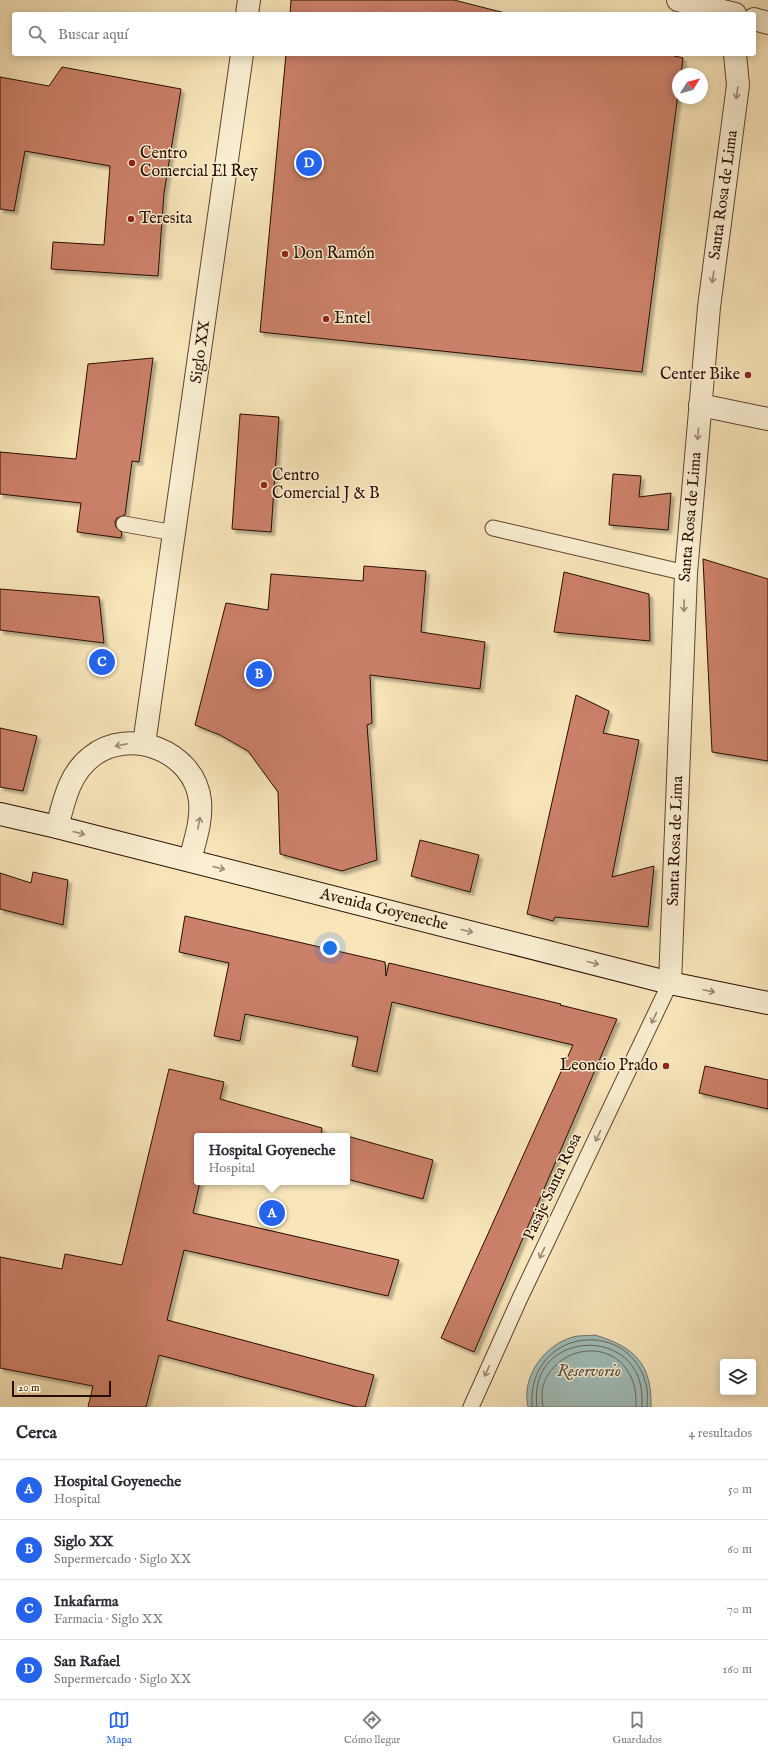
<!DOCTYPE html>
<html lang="es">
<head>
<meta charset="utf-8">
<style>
  :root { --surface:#fff; --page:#f2f2f3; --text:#2b2b33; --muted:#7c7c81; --line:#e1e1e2; --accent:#2563eb }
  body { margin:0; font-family:"IM FELL English",serif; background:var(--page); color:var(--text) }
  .controls { position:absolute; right:12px; bottom:12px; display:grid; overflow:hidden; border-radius:4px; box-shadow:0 2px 10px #0003 }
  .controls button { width:36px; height:36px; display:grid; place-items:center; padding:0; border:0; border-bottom:1px solid var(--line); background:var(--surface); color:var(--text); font:20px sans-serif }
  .compass { position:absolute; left:672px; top:68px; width:36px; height:36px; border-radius:50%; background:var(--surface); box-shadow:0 2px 10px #0003; rotate:53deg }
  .scale { position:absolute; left:12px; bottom:10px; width:99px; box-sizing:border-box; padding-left:4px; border:2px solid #290e00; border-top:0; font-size:11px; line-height:14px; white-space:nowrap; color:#290e00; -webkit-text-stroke:3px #faeed2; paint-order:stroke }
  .you { position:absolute; left:330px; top:948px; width:14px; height:14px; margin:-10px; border:3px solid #fff; border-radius:50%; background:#1a73e8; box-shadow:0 0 0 6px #1a73e833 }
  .badge { display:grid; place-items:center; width:26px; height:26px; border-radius:50%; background:var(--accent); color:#fff; font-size:13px; font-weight:700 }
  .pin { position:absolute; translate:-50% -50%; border:2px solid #fff; box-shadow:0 1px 4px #0006 }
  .popup { position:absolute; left:194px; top:1133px; width:156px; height:52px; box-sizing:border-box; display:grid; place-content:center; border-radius:4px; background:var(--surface); filter:drop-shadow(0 1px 3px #0005); font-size:13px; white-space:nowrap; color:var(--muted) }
  .popup b { font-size:15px; color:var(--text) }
  .popup::after { content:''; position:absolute; left:50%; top:100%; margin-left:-8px; border:8px solid transparent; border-top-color:var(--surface) }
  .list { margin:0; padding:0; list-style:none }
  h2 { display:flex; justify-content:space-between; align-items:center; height:52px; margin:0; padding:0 16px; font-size:17px }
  h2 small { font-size:13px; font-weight:400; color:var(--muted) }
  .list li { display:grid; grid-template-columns:26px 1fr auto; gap:12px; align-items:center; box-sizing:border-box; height:60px; padding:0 16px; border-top:1px solid var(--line) }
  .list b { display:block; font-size:15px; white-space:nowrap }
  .list p { margin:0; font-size:13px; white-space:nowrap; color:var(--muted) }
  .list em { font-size:13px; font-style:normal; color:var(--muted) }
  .icon { flex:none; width:22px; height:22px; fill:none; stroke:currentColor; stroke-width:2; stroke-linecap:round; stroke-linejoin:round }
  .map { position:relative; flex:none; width:768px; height:1407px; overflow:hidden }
  .search { position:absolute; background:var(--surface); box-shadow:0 2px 10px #0003; left:12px; right:12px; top:12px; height:44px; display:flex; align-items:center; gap:10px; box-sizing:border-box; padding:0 14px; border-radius:4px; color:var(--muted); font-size:15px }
  .sheet { height:292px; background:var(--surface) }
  nav { display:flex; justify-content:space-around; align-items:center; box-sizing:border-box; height:56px; border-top:1px solid var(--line); background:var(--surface); font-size:11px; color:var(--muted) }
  nav a { display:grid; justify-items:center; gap:2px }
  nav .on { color:var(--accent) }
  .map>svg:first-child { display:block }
  .water { fill:#a0bdb8; stroke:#70776e }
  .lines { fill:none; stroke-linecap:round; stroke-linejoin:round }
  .shore { stroke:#64665c; stroke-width:1 }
  .building { fill:#cb8069; stroke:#290e00; filter:url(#shadow) }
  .service-casing { stroke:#5d442e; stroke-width:17 }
  .minor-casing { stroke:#5d442e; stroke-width:24 }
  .tertiary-casing { stroke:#5d442e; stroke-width:24 }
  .secondary-casing { stroke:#290e00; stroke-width:24 }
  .service { stroke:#faeed2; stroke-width:15 }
  .minor { stroke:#faeed2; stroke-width:22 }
  .tertiary { stroke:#faeed2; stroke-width:22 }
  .secondary { stroke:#faeed2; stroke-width:22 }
  .oneway { stroke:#9c8974 }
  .poi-dot { fill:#8f2418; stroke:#faeed2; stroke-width:1.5 }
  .labels { text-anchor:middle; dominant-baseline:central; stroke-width:3; stroke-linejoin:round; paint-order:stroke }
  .poi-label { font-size:16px; fill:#290e00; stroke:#faeed2; text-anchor:start }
  .street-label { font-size:16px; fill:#290e00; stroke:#faeed2 }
  .water-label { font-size:17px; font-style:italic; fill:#59544a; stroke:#faeed2 }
</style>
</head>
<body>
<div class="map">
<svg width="768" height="1407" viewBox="0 0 768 1407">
  <defs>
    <filter id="shadow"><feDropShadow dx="3.5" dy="3.5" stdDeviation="1" flood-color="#0004"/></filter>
  </defs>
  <rect width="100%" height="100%" fill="#f8e5ba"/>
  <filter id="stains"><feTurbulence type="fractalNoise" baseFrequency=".005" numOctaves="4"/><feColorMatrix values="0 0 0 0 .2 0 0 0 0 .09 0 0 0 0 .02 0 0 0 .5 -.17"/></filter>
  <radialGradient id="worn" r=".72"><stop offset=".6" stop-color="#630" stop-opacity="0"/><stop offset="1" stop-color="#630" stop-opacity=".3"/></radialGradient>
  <path class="water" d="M 595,1335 C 635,1347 652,1364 651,1407 L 528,1407 C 521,1377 544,1345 573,1337 C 580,1335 588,1336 595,1335 Z"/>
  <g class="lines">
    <g class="shore">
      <path d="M 532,1407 C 526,1326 634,1316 647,1389 C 648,1394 647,1401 647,1407"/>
      <path d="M 537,1407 C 536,1399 536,1391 538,1383 C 549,1337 617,1332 637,1374 C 642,1385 642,1395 642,1407"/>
      <path d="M 543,1407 C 542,1399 541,1390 544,1383 C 559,1345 613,1338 631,1377 C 636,1387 636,1396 636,1407"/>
    </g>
  </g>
  <g class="building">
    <polygon points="291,0 454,0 509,14 290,14"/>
    <polygon points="286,54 667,54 683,58 681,74 678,74 678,94 642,372 260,332"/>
    <polygon points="62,67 181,89 164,193 158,276 51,269 53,242 104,245 110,166 25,151 14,211 0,209 0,77 49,86"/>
    <polygon points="153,358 139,462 132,461 125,515 117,518 115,522 116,527 122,533 121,538 77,532 81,503 0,494 0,452 76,459 88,364"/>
    <polygon points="240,414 279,417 271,532 232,529"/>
    <polygon points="613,474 641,476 639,497 671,493 668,530 609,525"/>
    <polygon points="703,559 768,579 768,761 712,752"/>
    <polygon points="364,566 426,571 421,632 485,642 480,689 370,675 372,723 367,725 377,860 342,871 280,854 278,792 248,751 220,735 195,725 226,603 268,610 271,574 363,581"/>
    <polygon points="564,572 649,594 650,641 554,632"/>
    <polygon points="0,589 99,597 104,643 0,630"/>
    <polygon points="576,695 609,711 603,733 639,740 612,877 654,866 648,927 555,917 553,921 527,914"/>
    <polygon points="0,728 37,736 23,791 0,787"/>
    <polygon points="420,840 479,855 470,892 411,876"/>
    <polygon points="33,872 68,880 63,925 0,909 0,873 31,883"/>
    <polygon points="185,916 385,962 386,976 389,963 561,1004 560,1005 617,1019 474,1352 441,1338 573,1045 392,1002 377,1072 352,1066 358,1037 245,1014 240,1041 214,1036 229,963 179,952"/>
    <polygon points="705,1066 768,1080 768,1109 699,1093"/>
    <polygon points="169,1069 224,1082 220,1099 322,1128 321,1136 197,1136 197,1182 200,1182 193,1213 399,1260 388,1296 184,1250 167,1320 374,1375 365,1407 357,1407 159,1355 146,1407 88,1407 93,1386 0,1368 0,1257 62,1269 65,1254 122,1265"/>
    <polygon points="347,1136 433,1160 423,1199 347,1179"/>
  </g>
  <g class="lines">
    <g class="service-casing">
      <g id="service">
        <polyline points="124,524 175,533"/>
        <polyline points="493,528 686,573"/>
        <polyline points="471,1407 520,1298 670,983"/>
      </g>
    </g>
    <g class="minor-casing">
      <g id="minor">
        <polyline points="247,14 249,0"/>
        <polyline points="700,405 768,419"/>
        <polyline points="144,744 242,54"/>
        <path d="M 57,827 C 64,801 69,774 91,757 C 129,726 195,751 200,801 C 202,821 195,840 190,860"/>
        <polyline points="670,983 686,573 709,307 738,85 735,54"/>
      </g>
    </g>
    <g class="tertiary-casing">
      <g id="tertiary">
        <polyline points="678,0 735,14"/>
        <polyline points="754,19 768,23"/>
      </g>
    </g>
    <g class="secondary-casing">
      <polyline id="secondary" points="0,814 57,827 670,983 768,1003"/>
    </g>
    <use href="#service" class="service"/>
    <use href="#minor" class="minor"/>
    <use href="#tertiary" class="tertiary"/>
    <use href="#secondary" class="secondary"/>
  </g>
  <defs><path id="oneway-shaft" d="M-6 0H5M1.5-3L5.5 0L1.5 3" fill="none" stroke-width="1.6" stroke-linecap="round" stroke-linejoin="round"/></defs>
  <g class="oneway">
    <use href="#oneway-shaft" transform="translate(737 93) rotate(98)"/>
    <use href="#oneway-shaft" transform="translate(713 277) rotate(98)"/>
    <use href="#oneway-shaft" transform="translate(698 434) rotate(95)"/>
    <use href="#oneway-shaft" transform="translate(684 606) rotate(92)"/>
    <use href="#oneway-shaft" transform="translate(121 745) rotate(169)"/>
    <use href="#oneway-shaft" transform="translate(199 823) rotate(-79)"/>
    <use href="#oneway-shaft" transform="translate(79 833) rotate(15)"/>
    <use href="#oneway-shaft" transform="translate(219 868) rotate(14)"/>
    <use href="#oneway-shaft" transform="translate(467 931) rotate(14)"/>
    <use href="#oneway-shaft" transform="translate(593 963) rotate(14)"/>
    <use href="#oneway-shaft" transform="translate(709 991) rotate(12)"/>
    <use href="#oneway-shaft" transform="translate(654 1018) rotate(115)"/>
    <use href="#oneway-shaft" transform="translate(598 1136) rotate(115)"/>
    <use href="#oneway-shaft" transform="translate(542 1253) rotate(115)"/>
    <use href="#oneway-shaft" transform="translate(487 1371) rotate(114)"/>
  </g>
  <g class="poi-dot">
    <circle cx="132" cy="163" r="4"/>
    <circle cx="131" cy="219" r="4"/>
    <circle cx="285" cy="254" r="4"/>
    <circle cx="326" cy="319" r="4"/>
    <circle cx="748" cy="375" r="4"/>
    <circle cx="264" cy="485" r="4"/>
    <circle cx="666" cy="1066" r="4"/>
  </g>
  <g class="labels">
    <g class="poi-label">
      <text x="140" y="154">Centro<tspan x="140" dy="18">Comercial El Rey</tspan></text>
      <text x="139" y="219">Teresita</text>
      <text x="293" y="254">Don Ramón</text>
      <text x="334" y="319">Entel</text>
      <text x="740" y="375" text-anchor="end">Center Bike</text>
      <text x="272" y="476">Centro<tspan x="272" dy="18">Comercial J &amp; B</tspan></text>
      <text x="658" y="1066" text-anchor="end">Leoncio Prado</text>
    </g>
    <g class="street-label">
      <text transform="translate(724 195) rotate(-82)">Santa Rosa de Lima</text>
      <text transform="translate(201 352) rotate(-82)">Siglo XX</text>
      <text transform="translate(691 517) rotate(-85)">Santa Rosa de Lima</text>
      <text transform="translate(676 841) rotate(-88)">Santa Rosa de Lima</text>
      <text transform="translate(384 910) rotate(14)">Avenida Goyeneche</text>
      <text transform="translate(553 1187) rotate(-65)">Pasaje Santa Rosa</text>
    </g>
    <g class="water-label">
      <text x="589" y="1371">Reservorio</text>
    </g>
  </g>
  <rect width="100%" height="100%" filter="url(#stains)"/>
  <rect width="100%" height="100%" fill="url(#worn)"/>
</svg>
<div class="controls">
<button><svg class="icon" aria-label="layers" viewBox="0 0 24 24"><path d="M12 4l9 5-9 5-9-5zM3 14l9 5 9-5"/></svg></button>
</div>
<svg class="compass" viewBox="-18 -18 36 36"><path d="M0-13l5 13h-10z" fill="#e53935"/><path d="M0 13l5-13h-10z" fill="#7c7c81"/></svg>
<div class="scale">20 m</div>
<div class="you"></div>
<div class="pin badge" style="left:272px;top:1213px">A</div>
<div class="popup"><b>Hospital Goyeneche</b>Hospital</div>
<div class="pin badge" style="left:259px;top:674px">B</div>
<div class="pin badge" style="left:102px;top:662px">C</div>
<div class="pin badge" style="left:309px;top:163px">D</div>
<div class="search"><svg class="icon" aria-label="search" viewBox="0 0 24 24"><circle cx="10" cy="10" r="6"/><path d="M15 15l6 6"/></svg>Buscar aquí</div>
</div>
<section class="sheet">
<h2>Cerca<small>4 resultados</small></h2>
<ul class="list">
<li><span class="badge">A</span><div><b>Hospital Goyeneche</b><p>Hospital</p></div><em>50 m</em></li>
<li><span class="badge">B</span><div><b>Siglo XX</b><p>Supermercado · Siglo XX</p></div><em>60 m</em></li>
<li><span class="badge">C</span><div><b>Inkafarma</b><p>Farmacia · Siglo XX</p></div><em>70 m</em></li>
<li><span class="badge">D</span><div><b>San Rafael</b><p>Supermercado · Siglo XX</p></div><em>160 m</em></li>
</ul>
</section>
<nav>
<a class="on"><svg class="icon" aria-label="map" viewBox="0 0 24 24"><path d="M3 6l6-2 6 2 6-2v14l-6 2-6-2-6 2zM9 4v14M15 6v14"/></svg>Mapa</a>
<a><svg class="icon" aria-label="directions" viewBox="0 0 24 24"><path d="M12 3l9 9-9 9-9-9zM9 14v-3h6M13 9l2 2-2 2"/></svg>Cómo llegar</a>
<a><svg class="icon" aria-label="saved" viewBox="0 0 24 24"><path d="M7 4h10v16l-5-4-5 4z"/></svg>Guardados</a>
</nav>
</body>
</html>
